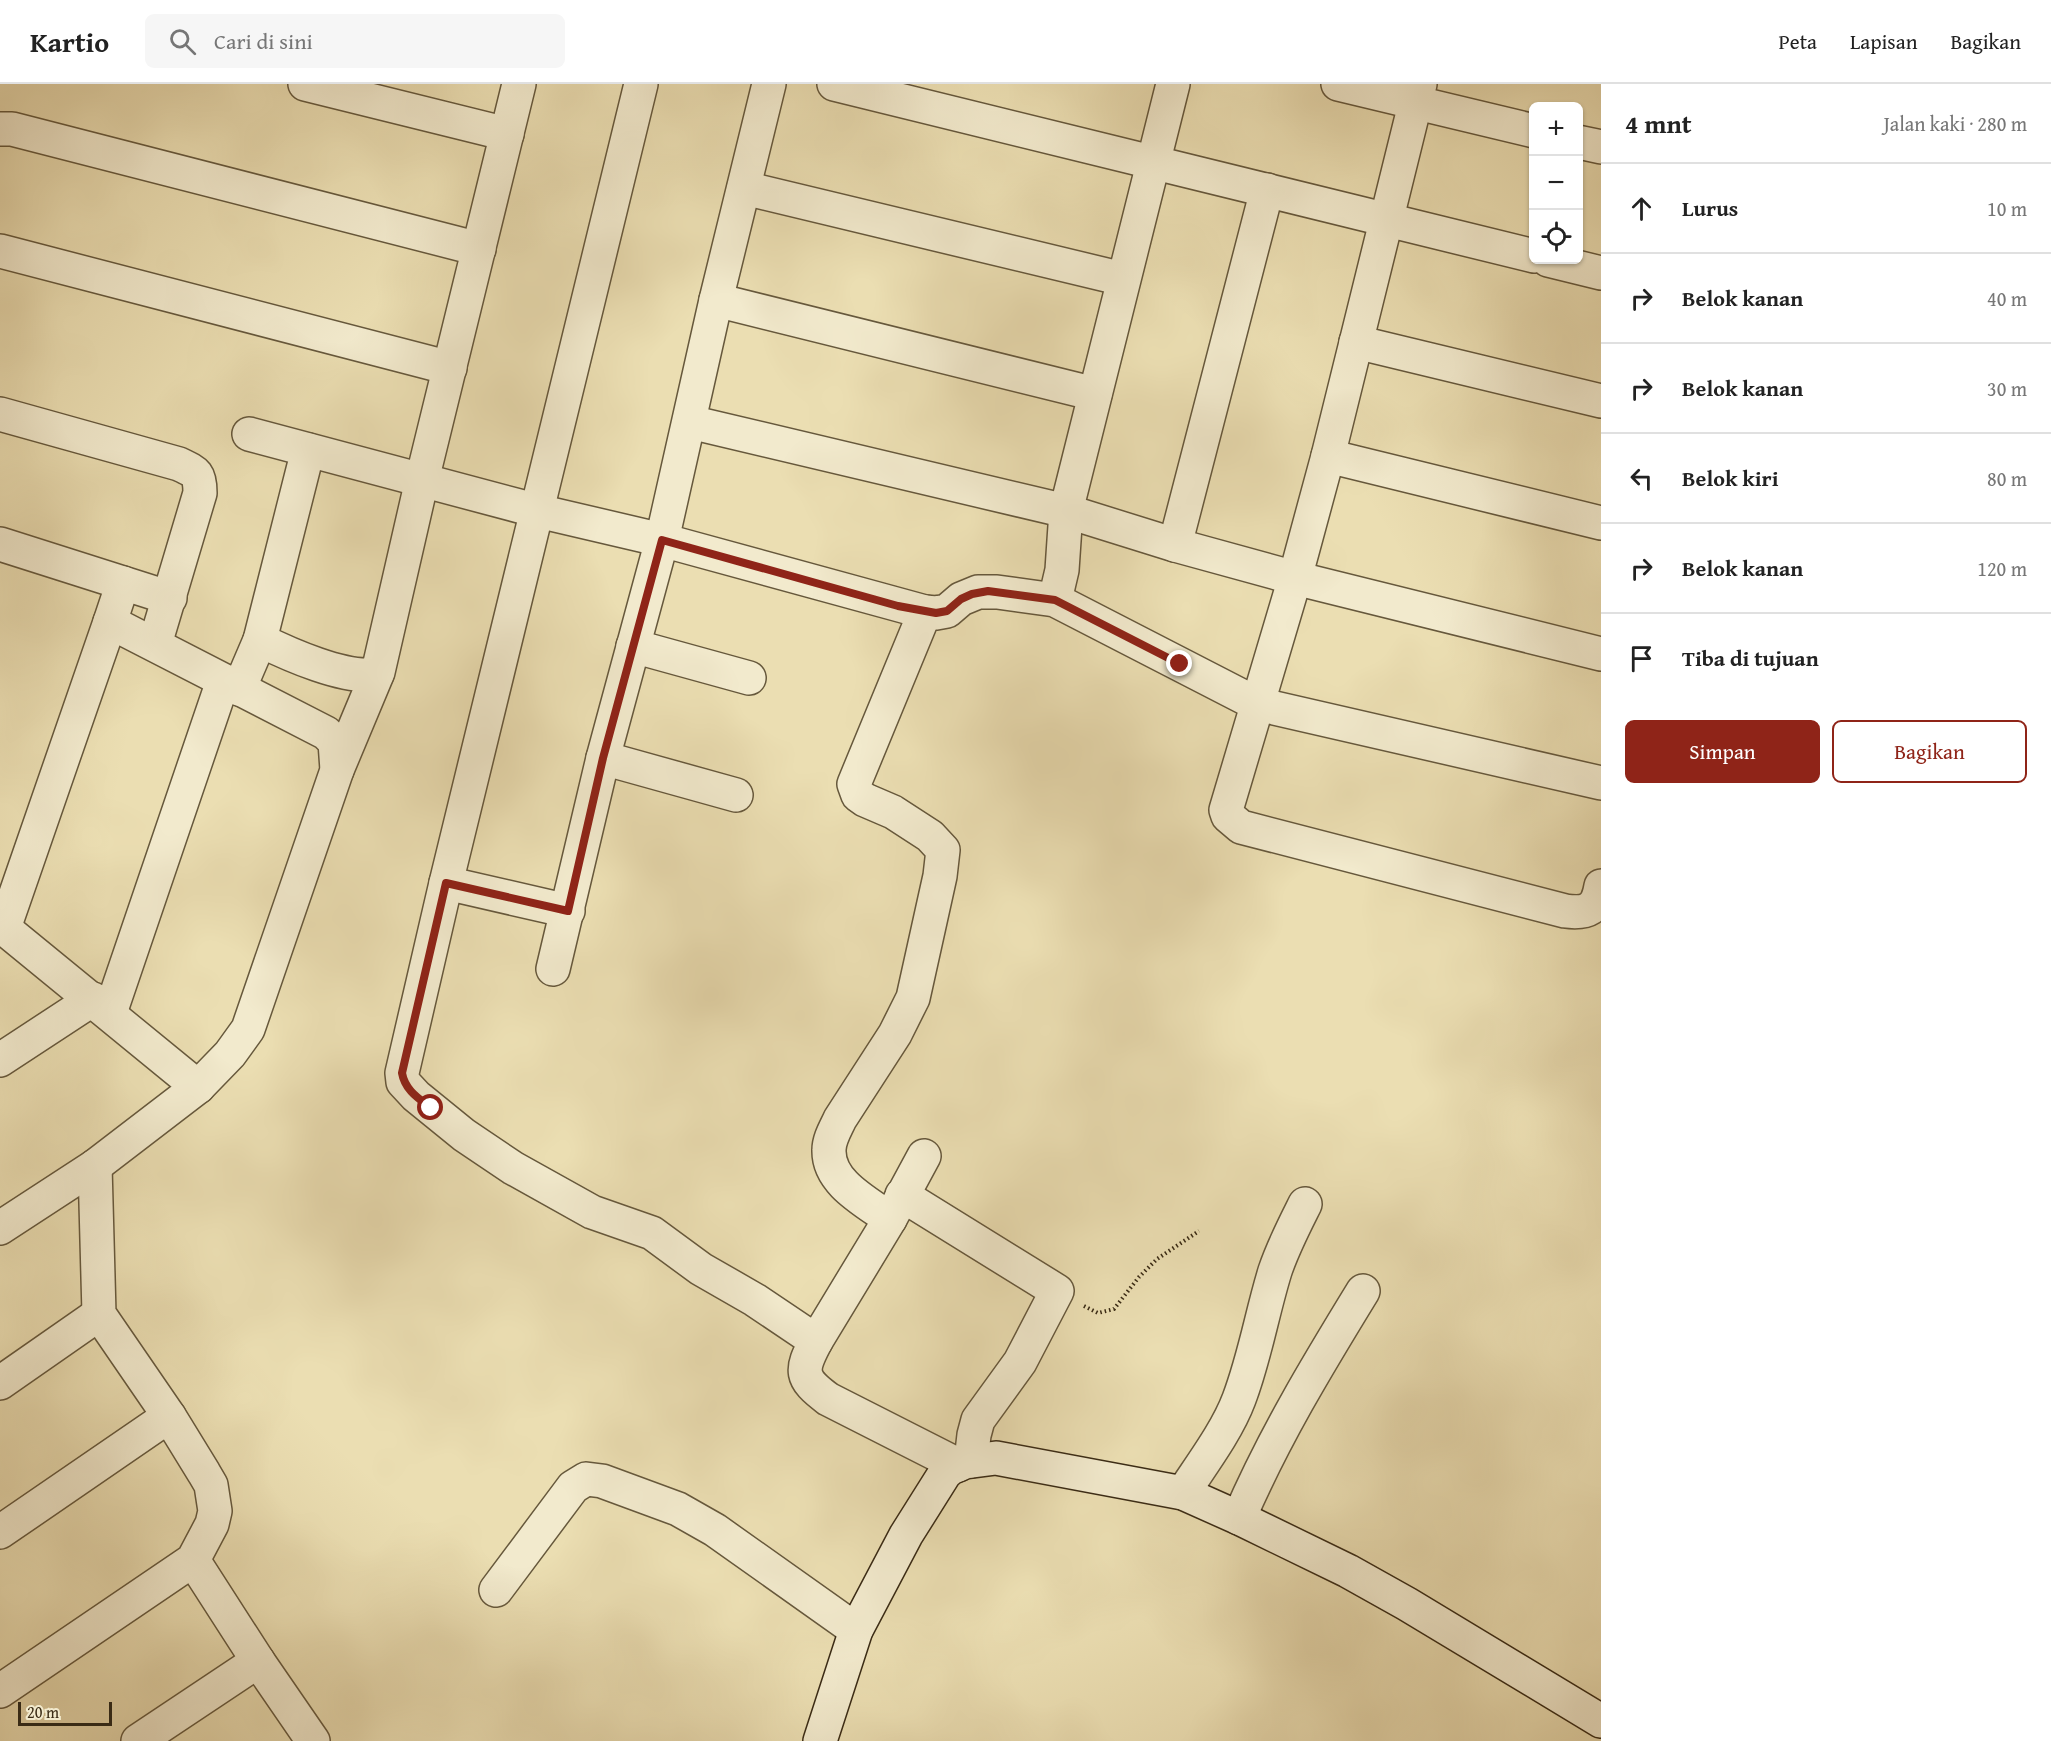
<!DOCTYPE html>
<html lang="id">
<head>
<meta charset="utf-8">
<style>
  :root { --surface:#fff; --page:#f6f6f6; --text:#222; --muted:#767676; --line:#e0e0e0; --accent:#8f2418 }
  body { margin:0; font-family:"Gentium Book Plus",serif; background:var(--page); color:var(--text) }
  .controls { position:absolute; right:18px; top:18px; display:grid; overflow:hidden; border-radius:9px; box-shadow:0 2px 4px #0004 }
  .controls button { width:54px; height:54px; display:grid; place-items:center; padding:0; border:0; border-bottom:2px solid var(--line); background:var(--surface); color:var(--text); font:30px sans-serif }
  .scale { position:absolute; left:18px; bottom:15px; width:94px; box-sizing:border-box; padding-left:6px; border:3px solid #3a2b15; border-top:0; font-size:16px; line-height:21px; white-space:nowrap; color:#3a2b15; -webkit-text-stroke:4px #f2eacd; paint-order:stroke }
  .stop { position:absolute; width:18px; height:18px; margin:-14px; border:4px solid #8f2418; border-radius:50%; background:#fff }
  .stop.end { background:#8f2418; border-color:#fff; box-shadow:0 2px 6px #0008 }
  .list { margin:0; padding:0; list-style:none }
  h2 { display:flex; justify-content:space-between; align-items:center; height:78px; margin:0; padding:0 24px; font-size:26px }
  h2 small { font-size:20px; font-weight:400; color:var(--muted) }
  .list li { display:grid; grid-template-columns:39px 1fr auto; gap:18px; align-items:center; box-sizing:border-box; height:90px; padding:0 24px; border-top:2px solid var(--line) }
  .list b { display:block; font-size:22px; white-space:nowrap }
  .list em { font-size:20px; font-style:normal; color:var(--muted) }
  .actions { display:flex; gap:12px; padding:18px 24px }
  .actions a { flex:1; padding:14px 0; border:2px solid var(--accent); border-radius:9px; text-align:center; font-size:21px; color:var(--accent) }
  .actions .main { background:var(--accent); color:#fff }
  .icon { flex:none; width:33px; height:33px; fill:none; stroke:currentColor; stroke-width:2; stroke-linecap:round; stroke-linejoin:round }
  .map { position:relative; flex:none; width:1601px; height:1657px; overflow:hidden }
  header { display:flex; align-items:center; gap:36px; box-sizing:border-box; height:84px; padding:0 30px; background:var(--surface); border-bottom:2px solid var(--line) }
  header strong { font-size:28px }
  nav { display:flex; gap:33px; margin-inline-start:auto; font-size:21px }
  .search { width:420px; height:54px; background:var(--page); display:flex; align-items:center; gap:15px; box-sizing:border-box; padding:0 21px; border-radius:9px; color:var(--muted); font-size:22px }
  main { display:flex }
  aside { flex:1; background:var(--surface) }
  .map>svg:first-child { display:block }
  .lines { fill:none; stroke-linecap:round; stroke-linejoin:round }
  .street-casing { stroke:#66583c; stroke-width:36 }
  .secondary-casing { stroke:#3a2b15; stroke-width:36 }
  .path { stroke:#3a2b15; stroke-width:4; stroke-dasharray:1.5 3; stroke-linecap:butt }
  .street { stroke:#f2eacd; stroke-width:33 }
  .secondary { stroke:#f2eacd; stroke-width:33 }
  .route { stroke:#8f2418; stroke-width:8 }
</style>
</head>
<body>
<header>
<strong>Kartio</strong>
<div class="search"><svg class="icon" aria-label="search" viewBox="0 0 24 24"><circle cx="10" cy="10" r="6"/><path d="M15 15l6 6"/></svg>Cari di sini</div>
<nav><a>Peta</a><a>Lapisan</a><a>Bagikan</a></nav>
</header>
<main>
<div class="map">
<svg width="1601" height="1657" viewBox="0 0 1601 1657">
  <rect width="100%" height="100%" fill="#ebdeb2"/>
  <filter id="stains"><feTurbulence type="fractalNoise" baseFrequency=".00333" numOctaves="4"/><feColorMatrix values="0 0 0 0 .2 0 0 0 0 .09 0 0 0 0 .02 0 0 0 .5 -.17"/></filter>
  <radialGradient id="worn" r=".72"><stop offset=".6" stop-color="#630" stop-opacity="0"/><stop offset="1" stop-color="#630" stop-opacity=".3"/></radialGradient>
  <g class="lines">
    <g class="street-casing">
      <g id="street">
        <polyline points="305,0 507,50"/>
        <polyline points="641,0 446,799 402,989 403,998 416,1012 464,1051 513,1084 592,1128 652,1149 701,1185 755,1216 816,1257"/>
        <polyline points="834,0 1534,172"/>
        <polyline points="1338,0 1534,47"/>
        <path d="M 1420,0 L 1328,372 L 1295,494 L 1226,726 L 1228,732 L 1241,743 L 1565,827 C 1588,830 1597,825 1601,802"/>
        <polyline points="0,45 12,45 479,165"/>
        <polyline points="1578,58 1601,63"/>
        <polyline points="744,104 1123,195"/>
        <polyline points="0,167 450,284"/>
        <polyline points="1548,176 1601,189"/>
        <polyline points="716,216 1095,310"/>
        <polyline points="1356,258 1601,317"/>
        <path d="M 0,330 L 179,380 C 196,388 200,389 200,409 L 155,560"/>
        <polyline points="690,338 1066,427 1175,461 1295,494 1601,570"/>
        <polyline points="249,350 538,427 662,456 925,528 936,529 947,527 961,515 978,508 997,508 1055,516 1257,620 1601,699"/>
        <path d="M 308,366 L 260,556 C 288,570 346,596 377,590"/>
        <polyline points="1328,372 1601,439"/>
        <polyline points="0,460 170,514"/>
        <polyline points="1175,461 1267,106"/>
        <polyline points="1055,516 1062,486 1066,427 1173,0"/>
        <polyline points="633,562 749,594"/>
        <polyline points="239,605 260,556"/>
        <polyline points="603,674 736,711"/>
        <polyline points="337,686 378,588 422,396 519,0"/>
        <polyline points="446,799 568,827"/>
        <polyline points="0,841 198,1003"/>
        <polyline points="4,844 110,538"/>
        <polyline points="553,885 603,674 662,456 716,216 769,0"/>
        <polyline points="110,929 223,597"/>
        <polyline points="0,976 93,915"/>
        <path d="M 924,1072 L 890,1135 L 816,1257 C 800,1287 800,1294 828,1315 L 958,1381"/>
        <polyline points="902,1111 1057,1207 1020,1278 978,1336 974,1351 971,1377"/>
        <path d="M 890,1135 C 867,1118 828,1099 829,1066 C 829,1055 836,1044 840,1035 L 895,950 L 913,914 L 940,792 L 943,766 L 930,752 L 893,728 L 865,716 L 858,711 L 854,700 L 925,528"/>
        <polyline points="0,1144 95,1082 198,1003 230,970 248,945 337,686 335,658 326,649 110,538 123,499"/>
        <polyline points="0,1299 99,1230"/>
        <path d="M 1183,1409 C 1202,1380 1227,1347 1239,1315 C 1255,1273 1262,1229 1275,1187 C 1283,1163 1294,1142 1305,1120"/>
        <path d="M 1239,1434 C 1274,1353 1317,1282 1363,1207"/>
        <polyline points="0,1448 169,1332"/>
        <polyline points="193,1476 258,1577 313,1657"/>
        <polyline points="496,1506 573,1403 586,1395 602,1397 678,1425 715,1446 856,1546"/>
        <polyline points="0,1607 193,1476 212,1440 215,1427 211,1401 204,1389 169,1332 99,1230 95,1082"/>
        <polyline points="138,1657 258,1577"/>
      </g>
    </g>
    <g class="secondary-casing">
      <polyline id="secondary" points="820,1657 856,1546 906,1451 945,1389 951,1384 965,1378 996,1374 1183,1409 1239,1434 1348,1487 1407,1520 1601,1637"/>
    </g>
    <polyline class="path" points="1084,1222 1098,1229 1114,1225 1139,1193 1157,1175 1199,1147"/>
    <use href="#street" class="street"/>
    <use href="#secondary" class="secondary"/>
  </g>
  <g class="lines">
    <path class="route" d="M 431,1024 C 418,1014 405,1006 402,989 L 446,799 L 568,827 L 603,674 L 662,456 L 898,522 L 936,529 L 947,527 L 961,515 L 972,510 L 988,507 L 1055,516 L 1180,580"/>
  </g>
  <rect width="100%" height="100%" filter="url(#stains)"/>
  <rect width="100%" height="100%" fill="url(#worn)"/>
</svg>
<div class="controls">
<button>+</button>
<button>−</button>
<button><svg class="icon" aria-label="locate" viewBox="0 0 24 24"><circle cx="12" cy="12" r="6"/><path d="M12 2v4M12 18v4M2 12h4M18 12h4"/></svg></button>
</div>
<div class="scale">20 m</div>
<div class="stop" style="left:431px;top:1024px"></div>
<div class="stop end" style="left:1180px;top:580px"></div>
</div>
<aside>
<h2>4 mnt<small>Jalan kaki · 280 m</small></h2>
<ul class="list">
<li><svg class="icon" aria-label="ahead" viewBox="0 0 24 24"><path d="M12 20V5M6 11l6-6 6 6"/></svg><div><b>Lurus</b></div><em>10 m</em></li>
<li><svg class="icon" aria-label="right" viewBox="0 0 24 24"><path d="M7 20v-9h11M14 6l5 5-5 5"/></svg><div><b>Belok kanan</b></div><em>40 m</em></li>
<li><svg class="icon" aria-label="right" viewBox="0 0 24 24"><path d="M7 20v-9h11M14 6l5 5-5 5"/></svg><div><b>Belok kanan</b></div><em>30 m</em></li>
<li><svg class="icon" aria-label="left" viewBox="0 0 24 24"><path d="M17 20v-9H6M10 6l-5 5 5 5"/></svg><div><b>Belok kiri</b></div><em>80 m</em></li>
<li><svg class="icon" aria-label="right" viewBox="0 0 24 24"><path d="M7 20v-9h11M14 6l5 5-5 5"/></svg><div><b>Belok kanan</b></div><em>120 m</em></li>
<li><svg class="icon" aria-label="arrive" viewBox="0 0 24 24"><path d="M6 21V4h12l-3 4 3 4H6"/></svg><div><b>Tiba di tujuan</b></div></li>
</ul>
<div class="actions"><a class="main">Simpan</a><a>Bagikan</a></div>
</aside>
</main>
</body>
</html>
